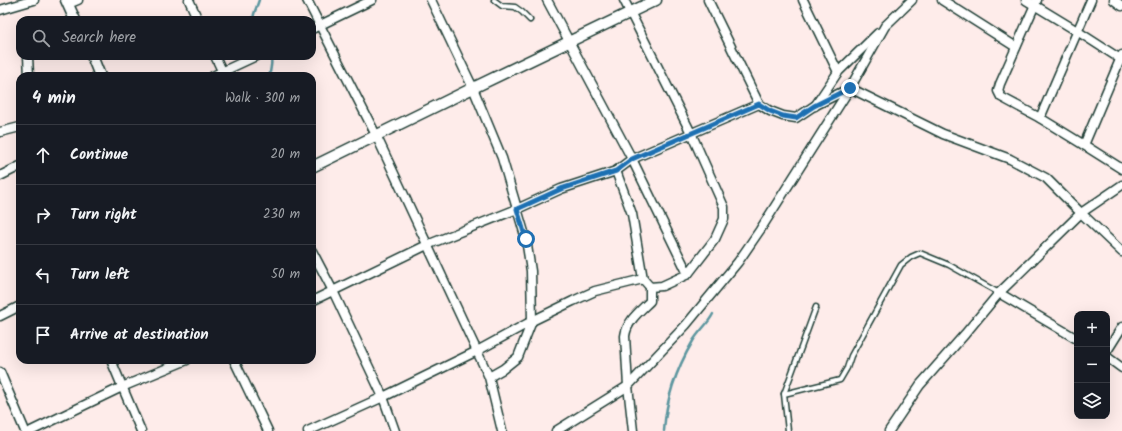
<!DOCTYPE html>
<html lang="en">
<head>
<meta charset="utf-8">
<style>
  :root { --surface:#171b24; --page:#242831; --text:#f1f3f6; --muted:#9ea1a6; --line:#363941 }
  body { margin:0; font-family:Kalam,sans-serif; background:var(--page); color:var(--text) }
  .controls { position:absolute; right:12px; bottom:12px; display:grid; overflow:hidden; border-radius:8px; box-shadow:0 4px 16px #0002 }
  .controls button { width:36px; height:36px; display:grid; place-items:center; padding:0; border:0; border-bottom:1px solid var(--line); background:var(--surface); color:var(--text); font:20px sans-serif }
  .stop { position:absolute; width:12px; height:12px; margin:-9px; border:3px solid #1f6fb2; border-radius:50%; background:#fff }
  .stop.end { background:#1f6fb2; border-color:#fff; box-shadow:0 1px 4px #0008 }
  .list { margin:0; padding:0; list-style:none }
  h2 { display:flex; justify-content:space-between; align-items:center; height:52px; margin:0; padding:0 16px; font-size:17px }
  h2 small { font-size:13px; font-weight:400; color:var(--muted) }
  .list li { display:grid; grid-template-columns:26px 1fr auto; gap:12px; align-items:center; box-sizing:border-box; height:60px; padding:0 16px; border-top:1px solid var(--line) }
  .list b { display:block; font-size:15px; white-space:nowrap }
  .list em { font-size:13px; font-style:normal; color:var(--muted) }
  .icon { flex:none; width:22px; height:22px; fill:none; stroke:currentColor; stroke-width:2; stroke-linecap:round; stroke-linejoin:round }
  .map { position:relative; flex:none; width:1122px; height:431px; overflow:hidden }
  .search { position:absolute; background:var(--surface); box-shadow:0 4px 16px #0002; left:16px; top:16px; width:300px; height:44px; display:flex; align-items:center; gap:10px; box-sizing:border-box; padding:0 14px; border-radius:12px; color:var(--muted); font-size:15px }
  .panel { position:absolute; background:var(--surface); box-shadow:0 4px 16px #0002; left:16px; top:72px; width:300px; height:292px; border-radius:12px }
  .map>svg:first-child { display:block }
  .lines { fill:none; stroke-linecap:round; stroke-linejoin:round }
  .stream { stroke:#5d969f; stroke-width:2.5 }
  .service-casing { stroke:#1f3d34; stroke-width:7 }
  .minor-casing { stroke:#1f3d34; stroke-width:11 }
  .tertiary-casing { stroke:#1f3d34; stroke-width:13 }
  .service { stroke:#fff; stroke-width:4 }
  .minor { stroke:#fff; stroke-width:8 }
  .tertiary { stroke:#fff; stroke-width:10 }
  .route { stroke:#1f6fb2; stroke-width:5 }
</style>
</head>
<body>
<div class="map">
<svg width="1122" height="431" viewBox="0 0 1122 431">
  <rect width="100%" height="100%" fill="#feecea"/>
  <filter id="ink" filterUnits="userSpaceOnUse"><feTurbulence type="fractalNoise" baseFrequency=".025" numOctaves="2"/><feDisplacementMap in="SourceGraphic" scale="8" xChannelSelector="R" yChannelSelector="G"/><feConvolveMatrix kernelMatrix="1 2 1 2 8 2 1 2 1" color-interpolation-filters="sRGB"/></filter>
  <g filter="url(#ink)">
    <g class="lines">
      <g class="stream">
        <polyline points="253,20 254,14 259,0"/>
        <path d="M 270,76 C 269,69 274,63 270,56"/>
        <path d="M 664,431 C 666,399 677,368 693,341 C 699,331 708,324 713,314"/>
      </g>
      <g class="service-casing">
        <g id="service">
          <polyline points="494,0 502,6 515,7 522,12 530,20"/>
          <polyline points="784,394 840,380 847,368 851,356 901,265 911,257 920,253 949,265 999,293"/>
          <polyline points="788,431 784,394 816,307"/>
        </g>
      </g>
      <g class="minor-casing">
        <g id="minor">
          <polyline points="189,0 198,20"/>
          <polyline points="307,0 376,135 489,377 502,431"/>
          <polyline points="431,0 473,88 502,158 526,239 531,271 532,321 518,357 503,369 489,377"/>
          <polyline points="547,0 632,159 688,274"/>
          <polyline points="624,0 691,133 724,207 724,219 715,239 688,274 662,286 650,287 643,279"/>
          <polyline points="708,0 759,104 770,111 783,116 796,118 814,106 850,88 943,134 1010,159 1046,178 1081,213 1122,252"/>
          <polyline points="803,0 838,72"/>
          <polyline points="942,0 1016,47"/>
          <polyline points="1026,0 1077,31 1122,60"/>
          <polyline points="1037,0 1000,84 998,91 1001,97 1040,118"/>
          <polyline points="1114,0 1122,6"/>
          <polyline points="68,4 78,0"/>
          <polyline points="0,10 34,0"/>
          <polyline points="312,29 372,0"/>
          <polyline points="1122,55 1084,145 1122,169"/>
          <polyline points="28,56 29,76"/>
          <polyline points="215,56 224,75"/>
          <polyline points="213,76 256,56"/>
          <polyline points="815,106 838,72 878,33"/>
          <polyline points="0,132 20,127"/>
          <polyline points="1084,145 1040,118 1091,0"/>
          <polyline points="0,176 20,166"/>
          <polyline points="312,251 333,291 383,397 395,431"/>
          <polyline points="999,293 1077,339"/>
          <polyline points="312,301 427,245 517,209 561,189 616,171 632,159 759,104"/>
          <polyline points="0,316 20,306"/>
          <polyline points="1107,351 1122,327"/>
          <polyline points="1107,357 1122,368"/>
          <polyline points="111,360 141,431"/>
          <polyline points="234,360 268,431"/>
          <polyline points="0,372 25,431"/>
          <polyline points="31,431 122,387 187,360"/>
          <polyline points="308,431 383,397 477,351 532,321 573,301 595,291 643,279 632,214 616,171"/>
          <polyline points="556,431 628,386 686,325 738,262 760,230 850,88 885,26 912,0"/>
          <path d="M 633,431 L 628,386 L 625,336 C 627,321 639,312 650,301 L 650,287"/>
          <polyline points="889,431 920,385 965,334 999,293 1081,213 1122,185"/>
        </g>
      </g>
      <g class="tertiary-casing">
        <g id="tertiary">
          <polyline points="66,0 75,20"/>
          <polyline points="92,56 100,76"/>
          <polyline points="312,167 473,88 656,0"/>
        </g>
      </g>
      <use href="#service" class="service"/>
      <use href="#minor" class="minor"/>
      <use href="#tertiary" class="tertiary"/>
    </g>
  </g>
  <g class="lines" filter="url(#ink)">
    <polyline class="route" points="526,239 517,209 561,189 616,171 632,159 759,104 770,111 783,116 796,118 814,106 850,88"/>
  </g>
</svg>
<div class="controls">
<button>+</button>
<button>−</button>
<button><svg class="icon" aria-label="layers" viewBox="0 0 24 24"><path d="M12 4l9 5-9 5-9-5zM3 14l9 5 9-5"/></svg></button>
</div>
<div class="stop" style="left:526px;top:239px"></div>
<div class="stop end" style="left:850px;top:88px"></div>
<div class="search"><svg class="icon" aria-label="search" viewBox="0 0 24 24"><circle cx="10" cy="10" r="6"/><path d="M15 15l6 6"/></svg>Search here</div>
<section class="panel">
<h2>4 min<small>Walk · 300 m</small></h2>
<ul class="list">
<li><svg class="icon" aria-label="ahead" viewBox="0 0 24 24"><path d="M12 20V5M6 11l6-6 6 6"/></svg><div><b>Continue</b></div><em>20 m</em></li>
<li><svg class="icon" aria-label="right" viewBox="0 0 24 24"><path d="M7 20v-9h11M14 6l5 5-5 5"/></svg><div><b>Turn right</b></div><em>230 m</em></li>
<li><svg class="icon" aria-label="left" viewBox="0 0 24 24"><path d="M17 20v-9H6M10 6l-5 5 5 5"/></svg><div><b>Turn left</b></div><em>50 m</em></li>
<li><svg class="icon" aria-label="arrive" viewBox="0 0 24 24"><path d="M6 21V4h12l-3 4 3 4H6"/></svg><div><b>Arrive at destination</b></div></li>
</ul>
</section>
</div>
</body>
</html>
